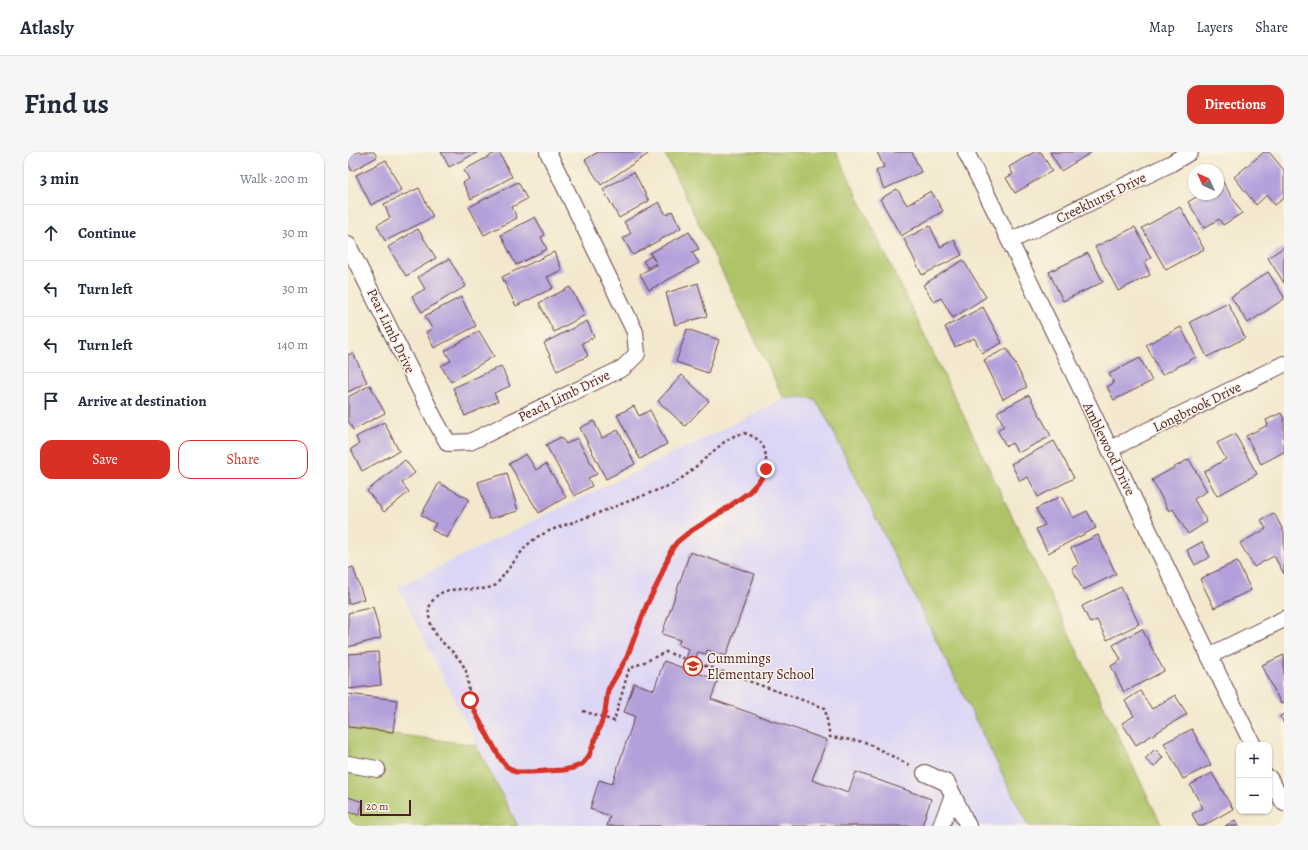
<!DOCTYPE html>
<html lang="en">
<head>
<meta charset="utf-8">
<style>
  :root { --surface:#fff; --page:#f6f6f7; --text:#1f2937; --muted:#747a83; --line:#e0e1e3; --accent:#d93025 }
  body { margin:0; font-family:Alegreya,serif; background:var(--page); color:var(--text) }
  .controls { position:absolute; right:12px; bottom:12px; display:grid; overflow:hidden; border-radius:8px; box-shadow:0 1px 3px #0004 }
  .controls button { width:36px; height:36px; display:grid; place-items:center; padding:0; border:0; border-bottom:1px solid var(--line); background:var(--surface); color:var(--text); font:20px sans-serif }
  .compass { position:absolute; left:840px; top:12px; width:36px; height:36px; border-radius:50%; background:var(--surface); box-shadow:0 1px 3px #0004; rotate:315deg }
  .scale { position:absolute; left:12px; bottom:10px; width:51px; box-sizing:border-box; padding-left:4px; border:2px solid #4a1f2b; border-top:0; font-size:11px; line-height:14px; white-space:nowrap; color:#4a1f2b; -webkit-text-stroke:3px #fcf5e5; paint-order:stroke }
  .stop { position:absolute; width:12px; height:12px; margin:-9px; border:3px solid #d93025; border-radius:50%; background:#fff }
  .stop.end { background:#d93025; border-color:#fff; box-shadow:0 1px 4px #0008 }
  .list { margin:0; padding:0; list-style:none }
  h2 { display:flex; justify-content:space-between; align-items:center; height:52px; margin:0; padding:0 16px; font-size:17px }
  h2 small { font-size:13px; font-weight:400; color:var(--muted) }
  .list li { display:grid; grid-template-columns:26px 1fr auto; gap:12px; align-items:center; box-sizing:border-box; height:56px; padding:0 16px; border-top:1px solid var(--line) }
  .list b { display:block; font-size:15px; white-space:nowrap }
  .list em { font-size:13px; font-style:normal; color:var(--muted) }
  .actions { display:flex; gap:8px; padding:12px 16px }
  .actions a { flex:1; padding:9px 0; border:1px solid var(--accent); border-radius:12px; text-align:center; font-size:14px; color:var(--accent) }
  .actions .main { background:var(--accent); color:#fff }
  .icon { flex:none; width:22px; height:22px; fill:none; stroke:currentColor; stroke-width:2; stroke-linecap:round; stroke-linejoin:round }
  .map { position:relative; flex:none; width:936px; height:674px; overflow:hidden; border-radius:12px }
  header { display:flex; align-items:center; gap:24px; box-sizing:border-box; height:56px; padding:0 20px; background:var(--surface); border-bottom:1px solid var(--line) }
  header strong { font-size:19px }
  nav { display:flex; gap:22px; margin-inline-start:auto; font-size:14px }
  .intro { display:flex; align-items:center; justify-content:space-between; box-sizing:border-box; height:96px; padding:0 24px }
  h1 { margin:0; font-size:28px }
  .button { padding:10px 18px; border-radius:12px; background:var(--accent); color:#fff; font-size:14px; font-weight:700 }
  main { display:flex; gap:24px; padding:0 24px }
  aside { flex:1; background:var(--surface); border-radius:12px; box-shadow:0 1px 3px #0004 }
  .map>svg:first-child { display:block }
  .built { fill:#dcd6f6 }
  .green { fill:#afc468; stroke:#7c724a }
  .building { fill:#b3a0da }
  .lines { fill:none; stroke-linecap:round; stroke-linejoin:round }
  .minor-casing { stroke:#633d43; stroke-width:18 }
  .path { stroke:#633d43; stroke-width:2.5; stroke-dasharray:3 3; stroke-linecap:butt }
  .minor { stroke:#fff; stroke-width:16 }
  .route { stroke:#d93025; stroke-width:5 }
  .labels { text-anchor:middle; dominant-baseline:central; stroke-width:3; stroke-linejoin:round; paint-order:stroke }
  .street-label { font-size:14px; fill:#4a1f2b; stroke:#fcf5e5 }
  .poi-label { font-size:14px; fill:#4a1f2b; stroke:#fcf5e5; text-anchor:start }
</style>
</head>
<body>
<header>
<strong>Atlasly</strong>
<nav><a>Map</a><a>Layers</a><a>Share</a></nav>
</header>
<div class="intro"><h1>Find us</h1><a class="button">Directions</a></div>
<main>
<aside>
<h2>3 min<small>Walk · 200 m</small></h2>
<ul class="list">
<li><svg class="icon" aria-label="ahead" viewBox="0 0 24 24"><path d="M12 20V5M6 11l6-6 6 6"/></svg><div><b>Continue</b></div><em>30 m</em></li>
<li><svg class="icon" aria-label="left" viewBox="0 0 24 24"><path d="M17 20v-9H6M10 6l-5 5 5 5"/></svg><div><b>Turn left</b></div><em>30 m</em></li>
<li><svg class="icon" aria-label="left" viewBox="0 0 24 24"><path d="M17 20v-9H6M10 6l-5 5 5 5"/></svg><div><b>Turn left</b></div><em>140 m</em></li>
<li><svg class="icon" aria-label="arrive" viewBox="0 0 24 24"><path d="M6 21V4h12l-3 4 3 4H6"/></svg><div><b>Arrive at destination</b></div></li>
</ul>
<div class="actions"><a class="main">Save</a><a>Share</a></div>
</aside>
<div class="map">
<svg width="936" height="674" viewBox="0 0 936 674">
  <rect width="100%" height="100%" fill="#fcf5e5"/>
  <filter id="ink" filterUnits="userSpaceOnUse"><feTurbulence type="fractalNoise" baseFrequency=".025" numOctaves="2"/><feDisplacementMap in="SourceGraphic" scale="8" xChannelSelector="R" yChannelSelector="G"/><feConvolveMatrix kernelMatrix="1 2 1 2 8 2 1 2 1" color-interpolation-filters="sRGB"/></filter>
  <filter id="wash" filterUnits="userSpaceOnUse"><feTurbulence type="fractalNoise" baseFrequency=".012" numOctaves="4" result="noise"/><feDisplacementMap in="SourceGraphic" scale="16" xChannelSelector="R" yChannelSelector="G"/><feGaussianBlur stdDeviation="0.9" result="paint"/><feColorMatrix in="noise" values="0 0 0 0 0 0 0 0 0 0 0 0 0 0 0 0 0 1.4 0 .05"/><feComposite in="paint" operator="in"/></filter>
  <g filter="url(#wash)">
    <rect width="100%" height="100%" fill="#f3e8cd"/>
    <polygon class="built" points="454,245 467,247 477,263 680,674 170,674 50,435 436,247"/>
    <g class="green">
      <polygon points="316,0 488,0 814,674 680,674 477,263 467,247 454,245 436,247"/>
      <polygon points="0,576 128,593 170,674 0,674"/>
    </g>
    <g id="blocks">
      <g class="building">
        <polygon points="0,0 26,0 29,5 4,19 0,12"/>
        <polygon points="93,0 130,0 101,15"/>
        <polygon points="149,0 151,0 164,25 123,47 115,31 121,27 116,18"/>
        <polygon points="250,0 298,0 300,2 253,33 237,8"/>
        <polygon points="529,0 564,0 573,20 536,37 528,19 536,15"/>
        <polygon points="686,0 693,0 704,19 667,41 658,26 665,22 661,15"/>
        <polygon points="702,0 744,0 713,19"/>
        <polygon points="916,0 921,0 936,18 936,46 927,53 919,43 908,53 886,25"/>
        <polygon points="38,8 53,38 23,53 8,23"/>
        <polygon points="286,20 301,49 271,66 255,37"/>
        <polygon points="874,29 894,61 875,73 871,67 856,76 840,50 853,42 870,42 870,32"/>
        <polygon points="170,30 179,47 164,55 169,66 136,83 121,55"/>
        <polygon points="71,36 85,65 37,89 29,73 42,66 36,52"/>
        <polygon points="549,37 559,53 583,39 595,59 553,84 532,47"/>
        <polygon points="311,50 318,63 324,59 333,76 285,103 275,86 283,81 276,70"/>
        <polygon points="832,55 856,97 818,118 794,76"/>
        <polygon points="187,65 197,83 193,85 199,97 168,113 153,83"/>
        <polygon points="582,74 592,95 606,88 614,103 574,123 556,87"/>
        <polygon points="787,75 803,106 796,110 802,123 770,139 747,95"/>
        <polygon points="70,77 88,106 58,124 40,95"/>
        <polygon points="341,80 351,97 344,100 351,111 301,138 292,122 309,113 308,111 300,116 295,109 303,104 307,109 302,101"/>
        <polygon points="936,95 936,131 920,106"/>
        <polygon points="206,100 214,118 199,125 205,136 168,154 154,125"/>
        <polygon points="740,101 755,130 715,149 701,120"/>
        <polygon points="101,107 118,134 74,160 64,144 77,137 70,125"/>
        <polygon points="615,108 638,145 605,166 593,146 586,150 575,133"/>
        <polygon points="920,120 936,145 936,147 900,171 883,145"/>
        <polygon points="350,131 359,164 327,173 318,141"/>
        <polygon points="222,135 237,163 206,180 191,151"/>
        <polygon points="113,145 128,174 86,196 78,180 84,177 77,164"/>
        <polygon points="880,151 897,186 859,205 842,170"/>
        <polygon points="635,155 654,191 634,201 626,186 607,195 597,175"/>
        <polygon points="239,169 246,185 234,191 240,204 209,219 196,191"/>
        <polygon points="833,175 848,205 814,223 798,193"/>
        <polygon points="339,177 371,188 360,221 328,210"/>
        <polygon points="131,179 146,204 103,230 93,214 103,209 97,199"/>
        <polygon points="659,196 679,235 655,247 636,208"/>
        <polygon points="5,201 19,230 0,240 0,203"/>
        <polygon points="792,206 804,229 766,248 759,235 766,231 761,222"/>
        <polygon points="153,214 162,234 146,241 150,249 117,264 105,236"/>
        <polygon points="334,223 361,249 337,274 310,249"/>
        <polygon points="22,233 37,261 5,278 0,268 0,245"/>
        <polygon points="681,243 703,284 670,301 664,291 658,294 649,278 656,274 649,260"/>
        <polygon points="286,254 291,264 302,258 319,292 292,307 269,263"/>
        <polygon points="933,261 936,266 936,300 913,312 898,284 920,273 918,268"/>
        <polygon points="246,269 254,286 270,278 287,312 258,327 232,276"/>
        <polygon points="36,270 51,299 14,319 3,297 11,292 8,285"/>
        <polygon points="887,282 909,322 869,344 856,320 878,307 869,291"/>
        <polygon points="213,285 218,292 229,286 249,322 240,326 244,334 226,344 198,293"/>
        <polygon points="706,289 726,326 690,345 680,325 672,329 663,312"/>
        <polygon points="178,302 188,318 198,312 218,345 191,361 161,312"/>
        <polygon points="841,307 859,339 846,347 859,370 840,382 825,357 821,359 804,328"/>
        <polygon points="57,308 67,321 54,331 61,340 36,360 19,339"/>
        <polygon points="159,321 170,359 141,367 130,330"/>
        <polygon points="91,331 121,347 99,386 84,378 88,372 73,363"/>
        <polygon points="713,344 725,366 739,359 748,376 700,401 688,377 697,373 688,357"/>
        <polygon points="926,361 936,380 936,422 926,404 906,415 892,391 918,377 913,368"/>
        <polygon points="750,383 768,422 735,438 724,416 731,413 723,396"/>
        <polygon points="854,390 862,405 847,413 839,398"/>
        <polygon points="342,400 407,422 378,504 359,498 358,502 350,500 344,519 370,528 363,547 479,588 464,628 500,641 508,620 583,647 574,674 259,674 262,664 242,657 251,628 264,632 287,564 276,560 286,531 306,538 316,509 335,516 341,497 330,493 332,488 314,482"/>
        <polygon points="889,409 903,438 866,456 852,427"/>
        <polygon points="5,415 16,447 0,452 0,417"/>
        <polygon points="773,435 791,472 759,488 749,468 742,471 734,454"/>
        <polygon points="25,455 33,486 0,495 0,461"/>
        <polygon points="794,477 816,519 776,540 763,514 773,508 765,493"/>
        <polygon points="30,500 33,533 0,537 0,502"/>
        <polygon points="936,503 936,550 933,552 914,513"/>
        <polygon points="792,539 804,557 827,543 839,562 788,593 774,571 786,564 777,549"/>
        <polygon points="0,542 49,548 45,580 0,575"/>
        <polygon points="936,562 936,572 932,564"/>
        <polygon points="844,577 863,613 835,627 816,591"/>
        <polygon points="807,597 815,605 806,615 797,607"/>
        <polygon points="864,621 885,657 855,674 850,674 844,662 855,656 842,633"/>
        <polygon points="0,645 15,650 11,663 0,660"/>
        <polygon points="887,668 891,674 877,674"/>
      </g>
    </g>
  </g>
  <g filter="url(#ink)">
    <use href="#blocks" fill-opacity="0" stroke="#633d43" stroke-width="1"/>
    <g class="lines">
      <g class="minor-casing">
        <g id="minor">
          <path d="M 618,0 C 716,197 807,396 905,593"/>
          <polyline points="662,89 822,12 842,0"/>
          <polyline points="0,93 87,268 100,291 122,290 275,216 289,202 287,180 200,0"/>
          <polyline points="762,297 936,212"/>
          <polyline points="861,504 936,467"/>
          <polyline points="0,612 29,617"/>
          <polyline points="577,621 599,631 620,674"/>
          <polyline points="921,626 936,651"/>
          <polyline points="593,674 605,643"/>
        </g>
      </g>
      <g class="path">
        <path d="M 396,281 C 406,284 415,289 417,300 C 426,335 374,360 350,375 C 341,381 330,387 324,396 C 318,406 315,417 311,427 C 308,435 303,443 300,451 C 292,468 287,486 280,503 C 277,510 273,517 269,523 C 266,528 261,533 259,539 C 257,546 259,554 257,561 C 254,574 245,603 234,612 C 232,613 227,615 224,616 C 217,618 209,617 202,618 C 191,618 175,623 165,618 C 151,611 126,562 122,546 C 120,538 120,522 117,517 C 108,497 88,492 82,469 C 80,461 80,455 85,448 C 99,429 129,443 148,433 L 178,394 L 189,385 L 203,378 L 245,363 L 325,332 L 337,324 L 375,291 L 386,284 Z"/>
        <polyline points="235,559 266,569 281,517 318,500 477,556 482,585 517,590 563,614"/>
      </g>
      <use href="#minor" class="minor"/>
    </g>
  </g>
  <g class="lines" filter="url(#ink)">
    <polyline class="route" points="122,548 129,564 152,606 158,614 167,620 184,620 216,618 225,616 234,612 241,604 257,560 260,538 279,505 299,452 309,433 324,397 329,390 340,381 376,358 401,340 413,327 418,317"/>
  </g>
  <defs>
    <g id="school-ring" transform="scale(1)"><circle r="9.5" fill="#fcf5e5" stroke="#c8321e" stroke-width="1.5"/><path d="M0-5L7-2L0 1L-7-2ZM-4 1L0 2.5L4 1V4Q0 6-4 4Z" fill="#c8321e"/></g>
  </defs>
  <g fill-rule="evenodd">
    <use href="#school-ring" x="345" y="514"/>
  </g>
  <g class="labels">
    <g class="street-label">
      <text transform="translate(753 46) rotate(-26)">Creekhurst Drive</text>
      <text transform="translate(43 179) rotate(64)">Pear Limb Drive</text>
      <text transform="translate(216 244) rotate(-26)">Peach Limb Drive</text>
      <text transform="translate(849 255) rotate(-26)">Longbrook Drive</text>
      <text transform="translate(761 297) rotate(64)">Amblewood Drive</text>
    </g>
    <g class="poi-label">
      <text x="359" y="506">Cummings<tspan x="359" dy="16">Elementary School</tspan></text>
    </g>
  </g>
</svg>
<div class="controls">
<button>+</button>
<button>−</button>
</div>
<svg class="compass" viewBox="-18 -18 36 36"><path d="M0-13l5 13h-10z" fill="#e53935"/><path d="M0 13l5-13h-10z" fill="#747a83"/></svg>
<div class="scale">20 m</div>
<div class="stop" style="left:122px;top:548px"></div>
<div class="stop end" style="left:418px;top:317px"></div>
</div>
</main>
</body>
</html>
